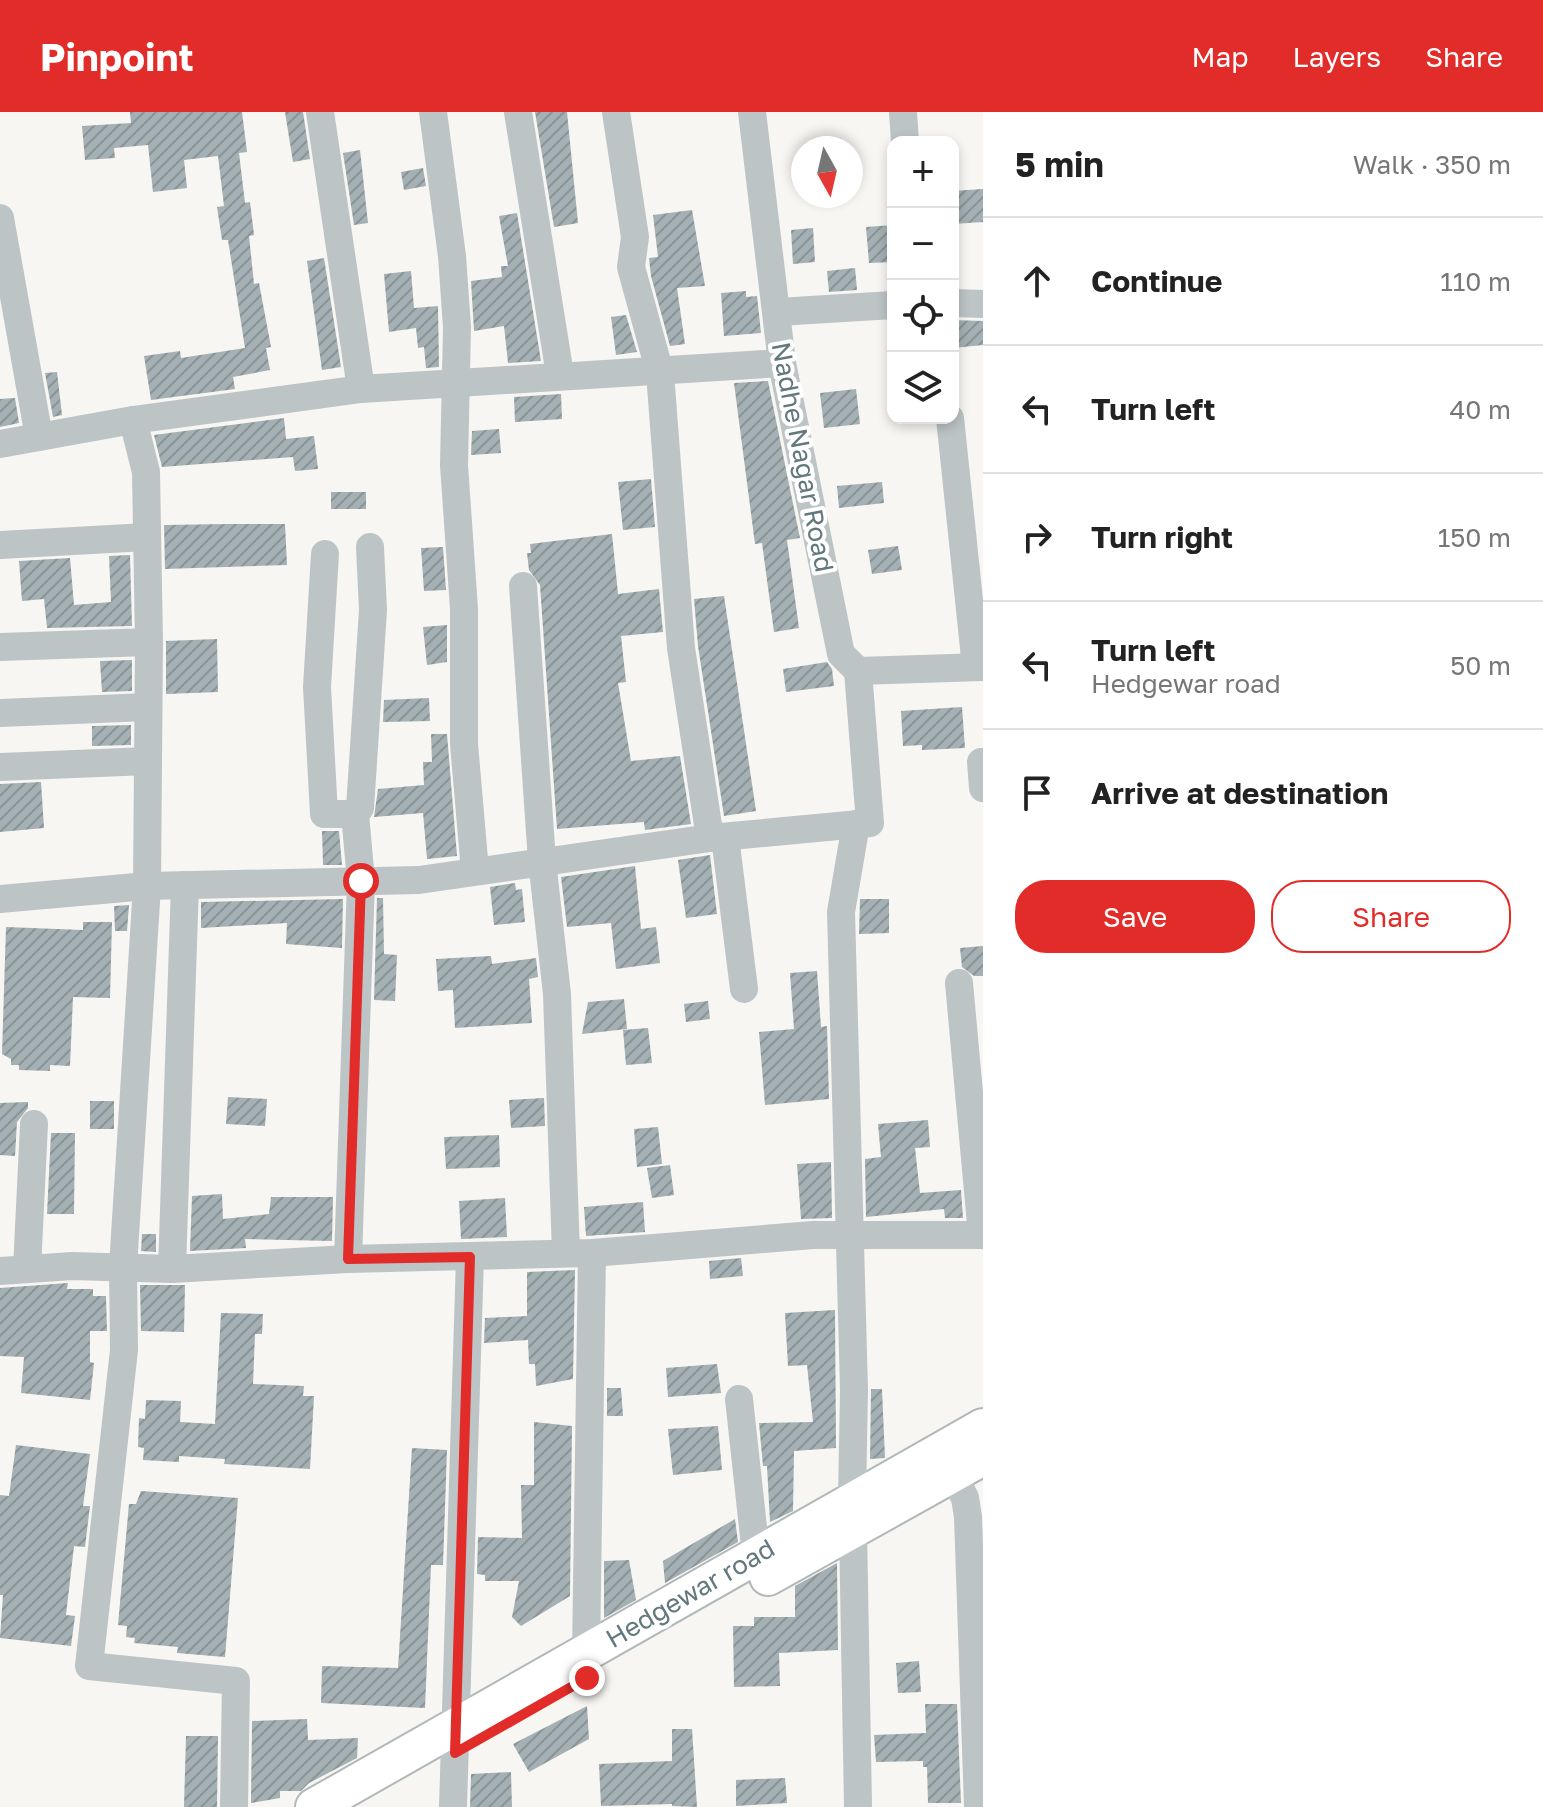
<!DOCTYPE html>
<html lang="en">
<head>
<meta charset="utf-8">
<style>
  :root { --surface:#fff; --page:#f2f2f2; --text:#222; --muted:#767676; --line:#e0e0e0; --accent:#e22c29 }
  body { margin:0; font-family:"Golos Text",sans-serif; background:var(--page); color:var(--text) }
  .controls { position:absolute; right:24px; top:24px; display:grid; overflow:hidden; border-radius:16px; box-shadow:0 4px 12px #0003 }
  .controls button { width:72px; height:72px; display:grid; place-items:center; padding:0; border:0; border-bottom:2px solid var(--line); background:var(--surface); color:var(--text); font:40px sans-serif }
  .compass { position:absolute; left:791px; top:24px; width:72px; height:72px; border-radius:50%; background:var(--surface); box-shadow:0 4px 12px #0003; rotate:172deg }
  .stop { position:absolute; width:24px; height:24px; margin:-18px; border:6px solid #e22c29; border-radius:50%; background:#fff }
  .stop.end { background:#e22c29; border-color:#fff; box-shadow:0 2px 8px #0008 }
  .list { margin:0; padding:0; list-style:none }
  h2 { display:flex; justify-content:space-between; align-items:center; height:104px; margin:0; padding:0 32px; font-size:34px }
  h2 small { font-size:26px; font-weight:400; color:var(--muted) }
  .list li { display:grid; grid-template-columns:52px 1fr auto; gap:24px; align-items:center; box-sizing:border-box; height:128px; padding:0 32px; border-top:2px solid var(--line) }
  .list b { display:block; font-size:30px; white-space:nowrap }
  .list p { margin:0; font-size:26px; white-space:nowrap; color:var(--muted) }
  .list em { font-size:26px; font-style:normal; color:var(--muted) }
  .actions { display:flex; gap:16px; padding:24px 32px }
  .actions a { flex:1; padding:18px 0; border:2px solid var(--accent); border-radius:32px; text-align:center; font-size:28px; color:var(--accent) }
  .actions .main { background:var(--accent); color:#fff }
  .icon { flex:none; width:44px; height:44px; fill:none; stroke:currentColor; stroke-width:2; stroke-linecap:round; stroke-linejoin:round }
  .map { position:relative; flex:none; width:983px; height:1695px; overflow:hidden }
  header { display:flex; align-items:center; gap:48px; box-sizing:border-box; height:112px; padding:0 40px; background:var(--accent); color:#fff }
  header strong { font-size:38px }
  nav { display:flex; gap:44px; margin-inline-start:auto; font-size:28px }
  main { display:flex }
  aside { flex:1; background:var(--surface) }
  .map>svg:first-child { display:block }
  .building { fill:url(#building-hatch) }
  .lines { fill:none; stroke-linecap:round; stroke-linejoin:round }
  .major-casing { stroke:#b1b8ba; stroke-width:40 }
  .minor { stroke:#bdc4c6; stroke-width:28 }
  .major { stroke:#fff; stroke-width:36 }
  .route { stroke:#e22c29; stroke-width:10 }
  .labels { text-anchor:middle; dominant-baseline:central; stroke-width:8; stroke-linejoin:round; paint-order:stroke }
  .street-label { font-size:26px; fill:#62787e; stroke:#fff }
</style>
</head>
<body>
<header>
<strong>Pinpoint</strong>
<nav><a>Map</a><a>Layers</a><a>Share</a></nav>
</header>
<main>
<div class="map">
<svg width="983" height="1695" viewBox="0 0 983 1695">
  <defs>
    <pattern id="building-hatch" width="6" height="6" patternUnits="userSpaceOnUse" patternTransform="scale(2)"><rect width="6" height="6" fill="#a4b0b3"/><path d="M-1 1l2-2M0 6l6-6M5 7l2-2" fill="none" stroke="#899497"/></pattern>
  </defs>
  <rect width="100%" height="100%" fill="#f7f6f3"/>
  <g class="building">
    <polygon points="130,0 242,0 247,40 239,41 245,91 250,90 254,123 249,124 254,172 259,171 271,235 266,236 270,258 233,265 235,277 151,288 144,244 180,239 181,246 245,236 228,128 222,128 217,95 224,94 218,44 184,48 187,76 153,80 148,33 114,36 115,46 85,48 82,14 131,11"/>
    <polygon points="285,0 303,0 310,47 293,50"/>
    <polygon points="535,0 567,0 578,111 554,115"/>
    <polygon points="360,38 368,111 354,113 343,41"/>
    <polygon points="423,56 426,74 404,78 401,60"/>
    <polygon points="983,77 983,110 953,112 953,79"/>
    <polygon points="692,98 705,174 677,176 685,232 670,234 651,164 649,146 658,145 653,103"/>
    <polygon points="517,101 541,249 508,251 504,214 474,219 471,169 502,165 501,154 508,154 499,104"/>
    <polygon points="893,113 893,150 869,151 866,115"/>
    <polygon points="813,116 815,150 793,152 791,118"/>
    <polygon points="324,146 341,255 322,258 307,149"/>
    <polygon points="855,156 857,178 829,180 827,159"/>
    <polygon points="411,159 414,196 438,194 439,255 426,256 424,235 418,236 416,216 389,220 384,162"/>
    <polygon points="746,179 746,185 757,184 761,221 724,224 721,181"/>
    <polygon points="626,203 637,240 616,243 611,205"/>
    <polygon points="953,208 983,209 983,233 953,236"/>
    <polygon points="57,260 62,303 53,305 45,261"/>
    <polygon points="768,269 800,426 787,428 799,516 774,520 762,431 755,432 734,271"/>
    <polygon points="856,277 860,312 824,316 820,281"/>
    <polygon points="561,282 562,307 515,310 514,285"/>
    <polygon points="15,286 19,311 0,315 0,287"/>
    <polygon points="284,306 286,327 314,324 318,357 295,359 293,345 162,355 154,323"/>
    <polygon points="499,317 501,341 471,343 472,319"/>
    <polygon points="651,367 655,415 623,418 618,370"/>
    <polygon points="882,370 884,391 839,396 837,374"/>
    <rect x="331" y="380" width="35" height="17"/>
    <polygon points="228,412 285,412 287,453 165,457 164,413"/>
    <polygon points="612,422 618,482 659,477 663,520 621,524 626,570 618,571 631,649 680,644 691,712 645,718 644,710 557,717 540,473 529,458 527,441 531,441 530,432"/>
    <polygon points="898,434 902,458 872,462 868,438"/>
    <polygon points="443,435 446,478 424,479 421,436"/>
    <polygon points="130,443 132,514 47,516 44,487 22,489 19,449 70,446 74,493 111,490 109,444"/>
    <polygon points="724,484 756,699 724,704 698,534 694,487"/>
    <polygon points="447,513 447,550 427,553 423,515"/>
    <polygon points="217,527 218,580 166,582 166,529"/>
    <polygon points="132,548 132,579 102,580 100,549"/>
    <polygon points="827,550 832,557 834,574 786,580 783,557"/>
    <polygon points="429,586 430,609 383,610 384,588"/>
    <polygon points="962,595 965,636 922,638 922,633 903,634 901,599"/>
    <polygon points="131,613 131,633 92,634 92,614"/>
    <polygon points="431,622 447,622 457,744 427,747 423,701 374,705 378,677 424,673 423,650 432,650"/>
    <polygon points="41,670 44,716 0,720 0,672"/>
    <polygon points="322,719 339,719 342,753 323,753"/>
    <polygon points="710,743 717,802 686,806 678,748"/>
    <polygon points="635,754 641,817 656,815 660,851 616,857 611,811 567,815 561,765"/>
    <polygon points="515,771 516,778 522,777 525,810 494,813 490,775"/>
    <polygon points="377,786 383,786 384,842 397,843 395,889 374,888"/>
    <polygon points="343,787 342,836 286,832 287,811 201,816 201,790"/>
    <polygon points="860,787 889,787 889,821 859,822"/>
    <polygon points="129,793 127,819 115,819 114,794"/>
    <polygon points="83,810 112,810 110,886 73,885 70,954 50,953 50,959 19,958 19,953 11,953 11,947 2,942 6,815 83,818"/>
    <polygon points="983,834 983,864 974,864 962,855 960,836"/>
    <polygon points="491,844 492,852 536,846 538,865 529,867 532,911 455,916 453,878 438,879 436,847"/>
    <polygon points="817,859 821,915 827,914 829,987 765,993 759,920 794,917 790,861"/>
    <polygon points="624,887 627,917 582,922 588,890"/>
    <polygon points="708,889 710,907 686,910 684,892"/>
    <polygon points="648,916 652,951 626,953 623,918"/>
    <polygon points="228,985 267,987 265,1014 226,1012"/>
    <polygon points="544,986 545,1014 511,1016 509,988"/>
    <rect x="90" y="989" width="24" height="28"/>
    <polygon points="28,990 28,996 17,1010 15,1044 0,1043 0,991"/>
    <polygon points="928,1008 930,1035 915,1036 920,1081 961,1078 963,1106 945,1106 944,1097 866,1105 865,1047 881,1045 878,1012"/>
    <polygon points="658,1015 662,1052 637,1055 634,1017"/>
    <polygon points="51,1021 75,1021 74,1102 47,1102"/>
    <polygon points="499,1023 500,1055 446,1057 444,1025"/>
    <polygon points="831,1050 832,1106 801,1107 797,1052"/>
    <polygon points="670,1053 674,1083 652,1086 647,1056"/>
    <polygon points="222,1082 223,1107 269,1102 271,1085 333,1085 332,1129 245,1127 246,1136 190,1139 192,1084"/>
    <polygon points="505,1086 507,1125 461,1127 459,1089"/>
    <polygon points="643,1090 645,1120 586,1124 584,1095"/>
    <polygon points="142,1122 156,1122 156,1140 141,1139"/>
    <polygon points="741,1146 743,1164 710,1167 709,1149"/>
    <polygon points="575,1158 573,1267 536,1274 535,1252 529,1252 528,1228 484,1231 485,1206 527,1204 527,1160"/>
    <polygon points="68,1171 67,1177 93,1177 93,1184 106,1184 107,1219 90,1219 90,1250 94,1251 90,1288 21,1281 24,1245 0,1244 0,1176"/>
    <polygon points="140,1173 185,1173 184,1220 141,1219"/>
    <polygon points="835,1198 836,1336 794,1339 793,1399 770,1410 767,1354 763,1354 759,1311 813,1310 807,1253 788,1254 785,1201"/>
    <polygon points="221,1201 263,1202 262,1222 255,1222 253,1272 304,1274 303,1284 314,1284 310,1357 224,1352 225,1347 179,1344 179,1350 143,1348 144,1336 138,1335 139,1306 145,1307 146,1288 181,1289 180,1310 215,1312"/>
    <polygon points="717,1252 721,1281 668,1285 666,1256"/>
    <polygon points="607,1276 621,1276 623,1304 607,1304"/>
    <polygon points="871,1277 882,1277 885,1346 870,1347"/>
    <polygon points="534,1310 572,1314 570,1484 521,1514 512,1505 519,1469 485,1469 485,1463 477,1462 478,1425 522,1426 521,1373 534,1373"/>
    <polygon points="718,1314 722,1358 673,1363 668,1317"/>
    <polygon points="16,1333 90,1342 83,1394 90,1394 85,1435 74,1434 66,1503 75,1504 71,1534 0,1526 3,1483 0,1483 0,1383 9,1384"/>
    <polygon points="412,1336 447,1338 443,1453 431,1453 425,1596 321,1591 322,1554 398,1556"/>
    <polygon points="141,1379 238,1386 225,1545 177,1541 178,1535 134,1531 135,1526 126,1525 127,1514 118,1513 129,1392 136,1392"/>
    <polygon points="735,1407 738,1430 665,1471 663,1449"/>
    <polygon points="629,1448 636,1488 604,1506 604,1449"/>
    <polygon points="837,1451 838,1538 779,1541 780,1574 734,1575 733,1514 754,1514 754,1505 795,1505 795,1474"/>
    <polygon points="919,1549 921,1580 898,1581 896,1551"/>
    <polygon points="925,1592 957,1592 961,1691 928,1691 927,1655 923,1655 923,1649 876,1650 874,1623 926,1621"/>
    <polygon points="587,1594 589,1627 529,1660 513,1632"/>
    <polygon points="307,1607 308,1628 358,1626 357,1646 309,1671 301,1679 280,1679 280,1686 251,1691 252,1609"/>
    <polygon points="672,1617 692,1617 697,1695 672,1694 672,1692 601,1694 599,1652 672,1649"/>
    <polygon points="186,1624 218,1624 217,1695 184,1695"/>
    <polygon points="511,1660 512,1695 470,1695 471,1662"/>
    <polygon points="785,1666 787,1691 736,1694 736,1668"/>
  </g>
  <g class="lines">
    <g class="major-casing">
      <g id="major">
        <polyline points="768,1465 983,1345"/>
        <polyline points="314,1695 983,1315"/>
      </g>
    </g>
    <g class="minor">
      <polyline points="320,0 361,277"/>
      <polyline points="433,0 452,144 457,215 454,353 464,497 464,632 475,759"/>
      <polyline points="518,0 560,263"/>
      <polyline points="616,0 635,125 631,155 660,261 681,536 710,726"/>
      <polyline points="752,0 782,251 841,542 858,559 983,555"/>
      <polyline points="903,0 905,30"/>
      <polyline points="0,106 39,325"/>
      <polyline points="953,191 983,192"/>
      <polyline points="778,200 893,193"/>
      <polyline points="950,306 976,555"/>
      <polyline points="133,308 146,360 149,530 147,774 123,1155 124,1238 89,1554 236,1569 234,1695"/>
      <polyline points="0,332 133,308 361,277 782,251"/>
      <polyline points="0,433 147,425"/>
      <polyline points="325,442 317,575 324,702 355,702"/>
      <polyline points="523,474 542,749 557,882 566,1141"/>
      <polyline points="0,535 149,530"/>
      <polyline points="0,601 148,595"/>
      <polyline points="981,650 983,676"/>
      <polyline points="0,655 148,649"/>
      <polyline points="725,725 744,877"/>
      <polyline points="0,787 147,774 419,768 710,726 870,711 858,559"/>
      <polyline points="959,871 982,1123"/>
      <polyline points="348,1147 361,769 355,702 360,696 373,498 370,435"/>
      <polyline points="27,1157 34,1012"/>
      <polyline points="172,1157 185,773"/>
      <polyline points="0,1159 72,1154 172,1157 348,1147 592,1141 813,1123 983,1123"/>
      <polyline points="739,1287 756,1443"/>
      <polyline points="944,1345 965,1386 968,1405 978,1695"/>
      <polyline points="852,1388 854,1278 841,800 856,712"/>
      <polyline points="853,1417 858,1695"/>
      <polyline points="586,1540 592,1141"/>
      <polyline points="453,1695 470,1145"/>
    </g>
    <use href="#major" class="major"/>
  </g>
  <g class="lines">
    <polyline class="route" points="361,769 348,1147 470,1145 455,1641 587,1566"/>
  </g>
  <g class="labels">
    <g class="street-label">
      <text transform="translate(803 345) rotate(79)">Nadhe Nagar Road</text>
      <text transform="translate(690 1481) rotate(-30)">Hedgewar road</text>
    </g>
  </g>
</svg>
<div class="controls">
<button>+</button>
<button>−</button>
<button><svg class="icon" aria-label="locate" viewBox="0 0 24 24"><circle cx="12" cy="12" r="6"/><path d="M12 2v4M12 18v4M2 12h4M18 12h4"/></svg></button>
<button><svg class="icon" aria-label="layers" viewBox="0 0 24 24"><path d="M12 4l9 5-9 5-9-5zM3 14l9 5 9-5"/></svg></button>
</div>
<svg class="compass" viewBox="-18 -18 36 36"><path d="M0-13l5 13h-10z" fill="#e53935"/><path d="M0 13l5-13h-10z" fill="#767676"/></svg>
<div class="stop" style="left:361px;top:769px"></div>
<div class="stop end" style="left:587px;top:1566px"></div>
</div>
<aside>
<h2>5 min<small>Walk · 350 m</small></h2>
<ul class="list">
<li><svg class="icon" aria-label="ahead" viewBox="0 0 24 24"><path d="M12 20V5M6 11l6-6 6 6"/></svg><div><b>Continue</b></div><em>110 m</em></li>
<li><svg class="icon" aria-label="left" viewBox="0 0 24 24"><path d="M17 20v-9H6M10 6l-5 5 5 5"/></svg><div><b>Turn left</b></div><em>40 m</em></li>
<li><svg class="icon" aria-label="right" viewBox="0 0 24 24"><path d="M7 20v-9h11M14 6l5 5-5 5"/></svg><div><b>Turn right</b></div><em>150 m</em></li>
<li><svg class="icon" aria-label="left" viewBox="0 0 24 24"><path d="M17 20v-9H6M10 6l-5 5 5 5"/></svg><div><b>Turn left</b><p>Hedgewar road</p></div><em>50 m</em></li>
<li><svg class="icon" aria-label="arrive" viewBox="0 0 24 24"><path d="M6 21V4h12l-3 4 3 4H6"/></svg><div><b>Arrive at destination</b></div></li>
</ul>
<div class="actions"><a class="main">Save</a><a>Share</a></div>
</aside>
</main>
</body>
</html>
